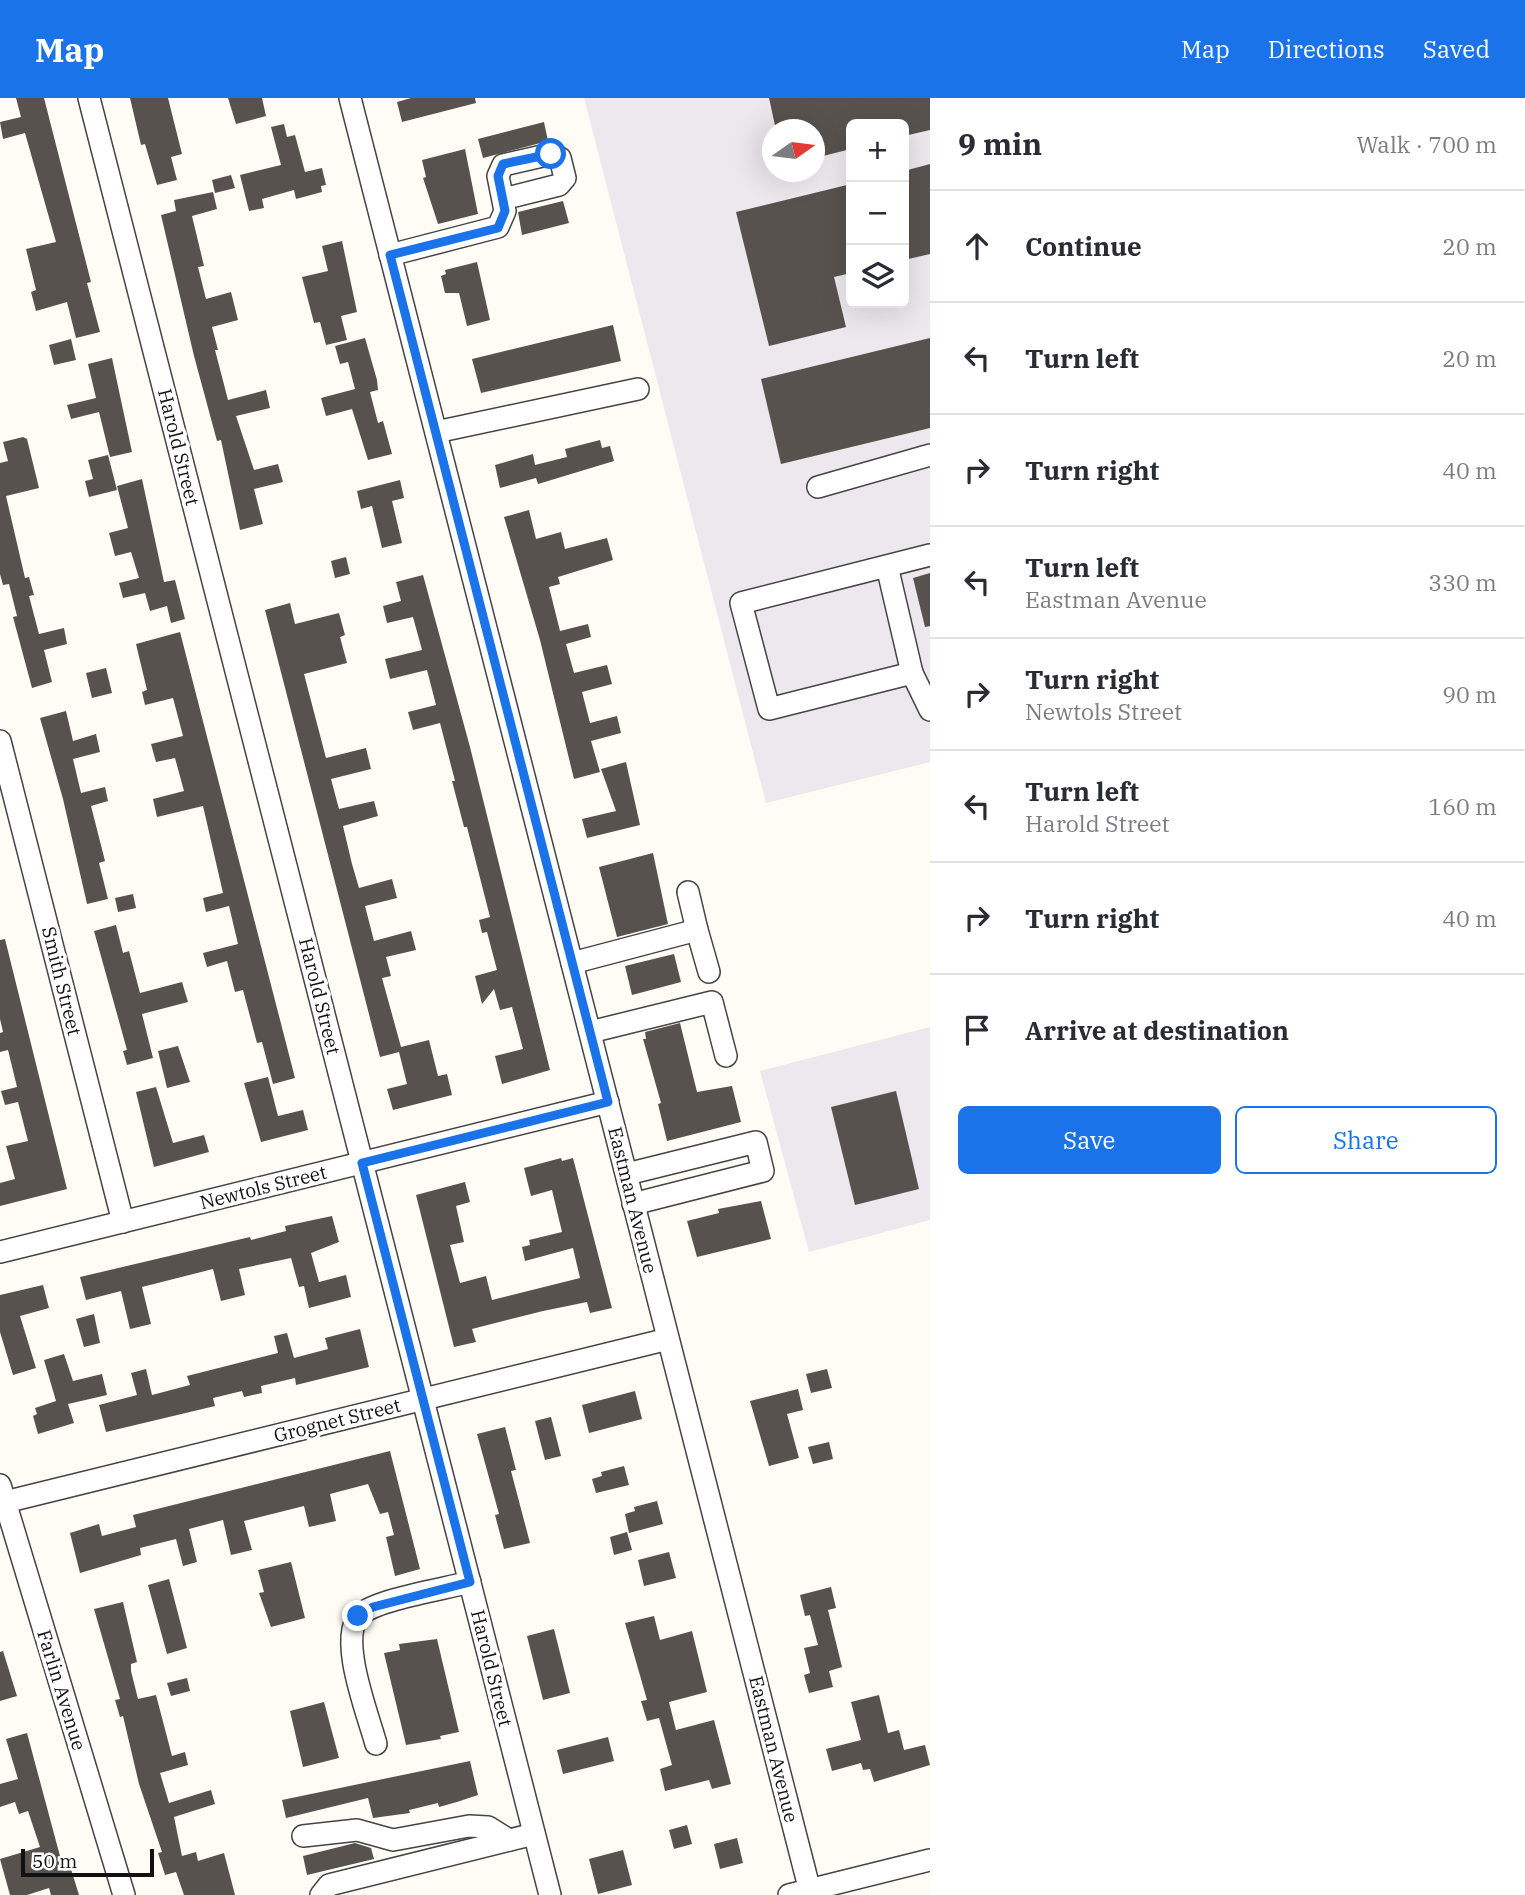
<!DOCTYPE html>
<html lang="en">
<head>
<meta charset="utf-8">
<style>
  :root { --surface:#fff; --page:#f2f2f3; --text:#2b2b33; --muted:#7c7c81; --line:#e1e1e2; --accent:#1a73e8 }
  body { margin:0; font-family:"IBM Plex Serif",serif; background:var(--page); color:var(--text) }
  .controls { position:absolute; right:21px; top:21px; display:grid; overflow:hidden; border-radius:10px; box-shadow:0 7px 28px #0002 }
  .controls button { width:63px; height:63px; display:grid; place-items:center; padding:0; border:0; border-bottom:2px solid var(--line); background:var(--surface); color:var(--text); font:35px sans-serif }
  .compass { position:absolute; left:762px; top:21px; width:63px; height:63px; border-radius:50%; background:var(--surface); box-shadow:0 7px 28px #0002; rotate:76deg }
  .scale { position:absolute; left:21px; bottom:18px; width:133px; box-sizing:border-box; padding-left:7px; border:4px solid #111; border-top:0; font-size:19px; line-height:24px; white-space:nowrap; color:#111; -webkit-text-stroke:5px #fff; paint-order:stroke }
  .stop { position:absolute; width:21px; height:21px; margin:-16px; border:5px solid #1a73e8; border-radius:50%; background:#fff }
  .stop.end { background:#1a73e8; border-color:#fff; box-shadow:0 2px 7px #0008 }
  .list { margin:0; padding:0; list-style:none }
  h2 { display:flex; justify-content:space-between; align-items:center; height:91px; margin:0; padding:0 28px; font-size:30px }
  h2 small { font-size:23px; font-weight:400; color:var(--muted) }
  .list li { display:grid; grid-template-columns:46px 1fr auto; gap:21px; align-items:center; box-sizing:border-box; height:112px; padding:0 28px; border-top:2px solid var(--line) }
  .list b { display:block; font-size:26px; white-space:nowrap }
  .list p { margin:0; font-size:23px; white-space:nowrap; color:var(--muted) }
  .list em { font-size:23px; font-style:normal; color:var(--muted) }
  .actions { display:flex; gap:14px; padding:21px 28px }
  .actions a { flex:1; padding:16px 0; border:2px solid var(--accent); border-radius:10px; text-align:center; font-size:24px; color:var(--accent) }
  .actions .main { background:var(--accent); color:#fff }
  .icon { flex:none; width:38px; height:38px; fill:none; stroke:currentColor; stroke-width:2; stroke-linecap:round; stroke-linejoin:round }
  .map { position:relative; flex:none; width:930px; height:1797px; overflow:hidden }
  header { display:flex; align-items:center; gap:42px; box-sizing:border-box; height:98px; padding:0 35px; background:var(--accent); color:#fff }
  header strong { font-size:33px }
  nav { display:flex; gap:38px; margin-inline-start:auto; font-size:24px }
  main { display:flex }
  aside { flex:1; background:var(--surface) }
  .map>svg:first-child { display:block }
  .industrial { fill:#ede7ee; fill-rule:evenodd }
  .building { fill:#58524e }
  .lines { fill:none; stroke-linecap:round; stroke-linejoin:round }
  .minor-casing { stroke:#444; stroke-width:24 }
  .minor { stroke:#fff; stroke-width:21 }
  .route { stroke:#1a73e8; stroke-width:9 }
  .labels { text-anchor:middle; dominant-baseline:central; stroke-width:7; stroke-linejoin:round; paint-order:stroke }
  .street-label { font-size:19px; fill:#111; stroke:#fff }
</style>
</head>
<body>
<header>
<strong>Map</strong>
<nav><a>Map</a><a>Directions</a><a>Saved</a></nav>
</header>
<main>
<div class="map">
<svg width="930" height="1797" viewBox="0 0 930 1797">
  <rect width="100%" height="100%" fill="#fefcf5"/>
  <g class="industrial">
    <path d="M 584,0 L 930,0 L 930,664 L 766,705 ZM 851,26 L 904,26 L 904,205 L 851,205 ZM 772,32 L 814,32 L 814,74 L 772,74 Z"/>
    <polygon points="930,929 930,1122 809,1154 760,973"/>
  </g>
  <g class="building">
    <polygon points="16,0 44,0 91,184 87,185 100,234 76,240 67,204 36,213 31,194 36,192 26,151 56,144 25,35 3,41 0,24 21,19"/>
    <polygon points="130,0 168,0 182,56 171,59 177,82 157,87 145,46 141,47"/>
    <polygon points="228,0 262,0 266,18 236,26"/>
    <polygon points="411,0 475,0 476,5 402,24 397,4"/>
    <polygon points="769,0 930,0 930,32 904,38 904,26 851,26 851,51 815,60 815,32 776,32"/>
    <polygon points="544,24 548,43 483,60 478,41"/>
    <polygon points="284,26 287,39 295,37 305,74 322,70 326,87 321,88 322,94 296,101 294,92 262,101 264,110 249,113 240,77 281,67 271,29"/>
    <polygon points="465,51 478,116 438,126 423,80 426,79 422,62"/>
    <polygon points="930,66 930,156 904,162 904,73"/>
    <polygon points="231,77 235,90 215,95 212,82"/>
    <polygon points="851,86 851,175 834,179 846,229 769,248 736,114"/>
    <polygon points="213,94 217,111 192,118 204,168 198,169 206,201 231,194 238,222 212,229 218,252 215,252 228,302 266,292 270,310 236,318 254,372 278,366 283,384 254,391 263,426 240,432 221,342 217,343 194,258 161,117 176,113 174,102"/>
    <polygon points="563,103 569,125 522,137 518,114"/>
    <polygon points="342,143 357,214 341,218 347,242 326,247 320,224 314,225 302,179 328,173 322,148"/>
    <polygon points="477,164 490,222 467,228 459,195 445,195 441,178 446,176 445,172"/>
    <polygon points="613,227 621,263 481,295 472,261"/>
    <polygon points="365,240 377,282 378,292 370,294 378,325 383,323 392,356 368,362 352,311 326,318 321,300 355,291 348,264 340,266 335,248"/>
    <polygon points="930,240 930,330 781,366 761,281"/>
    <polygon points="71,241 76,262 54,267 49,247"/>
    <polygon points="112,260 132,354 110,359 99,314 71,321 67,307 96,300 88,266"/>
    <polygon points="23,339 27,341 39,390 6,398 25,480 29,479 34,497 29,498 39,536 64,530 67,546 44,552 52,584 32,590 13,519 17,518 9,486 3,487 0,476 0,365 8,363 3,344"/>
    <polygon points="600,342 602,350 610,348 614,363 538,386 536,380 500,390 495,367 533,356 535,367 567,359 565,351"/>
    <polygon points="108,357 117,392 89,399 85,383 93,381 88,362"/>
    <polygon points="142,381 164,484 175,482 185,521 171,525 167,508 150,513 145,495 123,500 119,485 139,480 131,454 115,458 109,435 128,430 117,388"/>
    <polygon points="400,382 404,400 392,403 402,445 382,450 372,408 361,411 357,393"/>
    <polygon points="529,412 536,441 561,434 565,451 607,440 613,462 558,479 560,486 549,489 560,533 588,526 591,539 566,546 574,575 607,567 612,586 582,594 590,625 617,618 621,635 591,643 600,674 574,681 540,542 504,419"/>
    <polygon points="346,459 350,476 335,480 331,463"/>
    <polygon points="930,475 930,528 925,529 913,480"/>
    <polygon points="423,477 470,649 550,972 502,986 495,958 523,951 512,909 500,912 494,891 482,906 475,878 497,872 487,834 482,835 479,822 490,819 467,729 464,729 452,683 455,683 440,625 413,632 408,614 436,607 427,572 390,581 385,561 422,552 413,519 387,525 383,508 401,503 396,484"/>
    <polygon points="290,505 295,526 339,515 345,537 340,539 347,565 304,576 326,660 366,650 371,671 331,681 339,711 374,703 378,718 343,728 352,766 359,790 392,781 397,800 365,808 374,843 411,833 416,852 386,859 391,878 382,880 401,949 429,942 438,978 447,976 452,997 393,1012 387,991 407,986 399,954 380,959 265,512"/>
    <polygon points="180,534 295,980 273,986 262,944 257,945 243,892 235,894 227,863 207,869 203,855 238,846 229,808 206,814 203,800 223,795 203,708 157,719 153,701 184,693 175,660 156,664 151,646 183,638 173,600 145,607 142,594 147,592 136,546"/>
    <polygon points="106,570 112,595 92,600 86,575"/>
    <polygon points="66,613 73,643 96,636 100,654 73,661 81,695 105,689 108,703 91,708 105,763 99,765 108,801 87,806 63,701 40,620"/>
    <polygon points="626,664 640,727 587,740 582,721 616,713 601,671"/>
    <polygon points="653,755 668,826 617,839 599,769"/>
    <polygon points="133,796 136,810 118,814 115,800"/>
    <polygon points="116,827 123,855 129,853 140,895 182,884 188,904 142,916 153,960 127,967 123,953 127,952 94,833"/>
    <polygon points="5,841 67,1091 0,1108 0,1085 15,1081 6,1048 28,1043 18,1004 5,1007 1,993 17,989 8,952 0,954 0,935 3,934 0,921 0,842"/>
    <polygon points="674,856 681,884 632,897 625,868"/>
    <polygon points="680,925 697,994 732,988 741,1024 667,1043 658,1006 661,1005 643,941 646,941 645,934"/>
    <polygon points="178,948 190,984 167,990 158,953"/>
    <polygon points="268,979 278,1018 303,1012 308,1032 261,1044 244,985"/>
    <polygon points="156,989 173,1045 204,1037 209,1054 154,1069 136,994"/>
    <polygon points="896,993 919,1091 855,1107 831,1009"/>
    <polygon points="561,1060 562,1063 573,1060 612,1210 590,1215 587,1204 543,1213 472,1231 476,1244 454,1249 416,1097 465,1084 470,1104 456,1108 464,1144 450,1147 460,1185 486,1178 492,1202 580,1180 573,1150 525,1163 522,1149 530,1147 529,1142 562,1134 552,1092 531,1098 524,1070"/>
    <polygon points="761,1103 771,1141 697,1159 687,1123 719,1115 718,1111"/>
    <polygon points="332,1118 339,1144 311,1155 319,1184 346,1177 351,1199 309,1210 304,1188 299,1189 291,1160 239,1171 245,1197 221,1203 213,1171 142,1189 151,1226 130,1231 121,1193 86,1202 80,1179 250,1139 251,1142 286,1133 285,1128"/>
    <polygon points="43,1187 49,1210 20,1218 36,1270 13,1277 0,1234 0,1197"/>
    <polygon points="94,1216 100,1245 84,1249 76,1221"/>
    <polygon points="360,1231 369,1269 296,1287 295,1280 261,1288 262,1295 244,1299 242,1293 213,1300 215,1308 106,1334 99,1307 137,1297 131,1275 146,1271 152,1297 190,1287 187,1278 278,1255 274,1238 287,1235 294,1260 328,1251 325,1240"/>
    <polygon points="64,1256 73,1283 102,1276 107,1297 68,1306 74,1325 38,1336 33,1318 37,1316 35,1310 56,1303 44,1262"/>
    <polygon points="827,1271 832,1290 811,1295 806,1276"/>
    <polygon points="798,1291 803,1312 787,1316 799,1360 769,1368 750,1303"/>
    <polygon points="635,1293 642,1321 589,1335 582,1307"/>
    <polygon points="551,1319 561,1358 545,1362 535,1323"/>
    <polygon points="505,1329 516,1372 511,1373 530,1445 504,1451 495,1417 499,1416 477,1336"/>
    <polygon points="829,1344 833,1361 813,1366 808,1349"/>
    <polygon points="390,1353 420,1471 395,1478 386,1439 394,1437 388,1414 380,1416 368,1386 330,1396 336,1423 309,1429 304,1408 244,1423 252,1452 231,1457 223,1422 189,1431 197,1464 183,1468 176,1441 140,1450 141,1457 80,1475 70,1435 99,1426 102,1438 136,1429 133,1417"/>
    <polygon points="624,1368 629,1387 596,1395 592,1381 602,1378 601,1374"/>
    <polygon points="657,1403 663,1426 629,1435 625,1416 635,1413 634,1409"/>
    <polygon points="627,1434 632,1452 614,1457 610,1439"/>
    <polygon points="669,1454 676,1480 644,1488 638,1462"/>
    <polygon points="291,1464 305,1520 271,1529 259,1495 264,1494 258,1472"/>
    <polygon points="169,1481 187,1550 167,1556 148,1487"/>
    <polygon points="831,1489 836,1510 828,1512 842,1569 829,1573 833,1589 809,1595 804,1577 810,1575 804,1550 818,1547 810,1517 805,1518 800,1497"/>
    <polygon points="123,1504 137,1564 131,1566 131,1573 138,1601 156,1597 172,1658 185,1654 188,1667 160,1675 169,1705 211,1692 215,1706 174,1719 182,1758 196,1754 198,1763 224,1755 235,1797 184,1797 176,1774 165,1777 158,1755 162,1754 139,1686 123,1618 120,1619 115,1602 120,1601 94,1511"/>
    <polygon points="654,1518 660,1542 692,1533 707,1594 669,1604 676,1632 714,1622 731,1686 712,1691 709,1682 665,1693 660,1671 672,1667 659,1620 647,1623 641,1603 647,1602 625,1525"/>
    <polygon points="554,1531 570,1595 543,1602 527,1538"/>
    <polygon points="437,1541 459,1634 440,1638 441,1641 406,1647 384,1555 400,1552 399,1546"/>
    <polygon points="3,1553 17,1598 0,1603 0,1554"/>
    <polygon points="187,1580 190,1593 171,1598 167,1585"/>
    <polygon points="879,1597 888,1635 899,1632 904,1652 925,1647 930,1667 874,1684 870,1671 863,1672 861,1665 832,1673 826,1651 861,1642 851,1604"/>
    <polygon points="324,1604 339,1660 303,1669 290,1613"/>
    <polygon points="27,1635 64,1773 71,1771 79,1797 51,1797 49,1790 27,1797 10,1797 0,1761 40,1749 28,1713 19,1716 15,1704 0,1709 0,1686 18,1681 6,1641"/>
    <polygon points="608,1639 614,1663 563,1676 557,1652"/>
    <polygon points="470,1663 478,1697 457,1704 439,1709 438,1705 409,1712 410,1715 373,1720 368,1700 286,1720 282,1702"/>
    <polygon points="687,1727 692,1746 674,1751 669,1732"/>
    <polygon points="737,1740 743,1765 720,1771 714,1746"/>
    <polygon points="355,1745 371,1750 374,1761 307,1777 303,1758"/>
    <polygon points="623,1752 632,1787 598,1796 589,1761"/>
  </g>
  <g class="lines">
    <g class="minor-casing">
      <g id="minor">
        <polyline points="89,0 550,1797"/>
        <polyline points="350,0 811,1797"/>
        <polyline points="390,157 498,129 505,113 498,78 503,67 551,56 560,60 565,80 559,87 503,101"/>
        <polyline points="436,334 638,291"/>
        <polyline points="818,389 930,357"/>
        <polyline points="887,468 912,575 769,611 741,505 930,457"/>
        <polyline points="912,575 930,612"/>
        <polyline points="0,643 123,1124"/>
        <polyline points="688,794 697,832"/>
        <polyline points="572,865 697,832 709,874"/>
        <polyline points="590,934 712,904 726,958"/>
        <polyline points="627,1076 756,1044 763,1073 633,1106"/>
        <polyline points="0,1154 608,1004"/>
        <polyline points="0,1387 124,1797"/>
        <polyline points="5,1404 668,1241"/>
        <path d="M 376,1646 C 369,1619 336,1537 361,1516 C 379,1501 444,1491 470,1484"/>
        <polyline points="303,1738 357,1732 393,1742 469,1728 488,1729 509,1742"/>
        <polyline points="321,1797 329,1787 534,1736"/>
        <polyline points="789,1797 930,1762"/>
      </g>
    </g>
    <use href="#minor" class="minor"/>
  </g>
  <g class="lines">
    <polyline class="route" points="358,1518 373,1509 470,1484 362,1065 608,1004 390,157 498,130 505,113 498,78 503,66 551,56"/>
  </g>
  <g class="labels">
    <g class="street-label">
      <text transform="translate(179 349) rotate(76)">Harold Street</text>
      <text transform="translate(62 883) rotate(76)">Smith Street</text>
      <text transform="translate(320 898) rotate(76)">Harold Street</text>
      <text transform="translate(263 1089) rotate(-14)">Newtols Street</text>
      <text transform="translate(633 1102) rotate(76)">Eastman Avenue</text>
      <text transform="translate(337 1322) rotate(-14)">Grognet Street</text>
      <text transform="translate(492 1570) rotate(76)">Harold Street</text>
      <text transform="translate(62 1592) rotate(73)">Farlin Avenue</text>
      <text transform="translate(774 1651) rotate(76)">Eastman Avenue</text>
    </g>
  </g>
</svg>
<div class="controls">
<button>+</button>
<button>−</button>
<button><svg class="icon" aria-label="layers" viewBox="0 0 24 24"><path d="M12 4l9 5-9 5-9-5zM3 14l9 5 9-5"/></svg></button>
</div>
<svg class="compass" viewBox="-18 -18 36 36"><path d="M0-13l5 13h-10z" fill="#e53935"/><path d="M0 13l5-13h-10z" fill="#7c7c81"/></svg>
<div class="scale">50 m</div>
<div class="stop" style="left:551px;top:56px"></div>
<div class="stop end" style="left:358px;top:1518px"></div>
</div>
<aside>
<h2>9 min<small>Walk · 700 m</small></h2>
<ul class="list">
<li><svg class="icon" aria-label="ahead" viewBox="0 0 24 24"><path d="M12 20V5M6 11l6-6 6 6"/></svg><div><b>Continue</b></div><em>20 m</em></li>
<li><svg class="icon" aria-label="left" viewBox="0 0 24 24"><path d="M17 20v-9H6M10 6l-5 5 5 5"/></svg><div><b>Turn left</b></div><em>20 m</em></li>
<li><svg class="icon" aria-label="right" viewBox="0 0 24 24"><path d="M7 20v-9h11M14 6l5 5-5 5"/></svg><div><b>Turn right</b></div><em>40 m</em></li>
<li><svg class="icon" aria-label="left" viewBox="0 0 24 24"><path d="M17 20v-9H6M10 6l-5 5 5 5"/></svg><div><b>Turn left</b><p>Eastman Avenue</p></div><em>330 m</em></li>
<li><svg class="icon" aria-label="right" viewBox="0 0 24 24"><path d="M7 20v-9h11M14 6l5 5-5 5"/></svg><div><b>Turn right</b><p>Newtols Street</p></div><em>90 m</em></li>
<li><svg class="icon" aria-label="left" viewBox="0 0 24 24"><path d="M17 20v-9H6M10 6l-5 5 5 5"/></svg><div><b>Turn left</b><p>Harold Street</p></div><em>160 m</em></li>
<li><svg class="icon" aria-label="right" viewBox="0 0 24 24"><path d="M7 20v-9h11M14 6l5 5-5 5"/></svg><div><b>Turn right</b></div><em>40 m</em></li>
<li><svg class="icon" aria-label="arrive" viewBox="0 0 24 24"><path d="M6 21V4h12l-3 4 3 4H6"/></svg><div><b>Arrive at destination</b></div></li>
</ul>
<div class="actions"><a class="main">Save</a><a>Share</a></div>
</aside>
</main>
</body>
</html>
